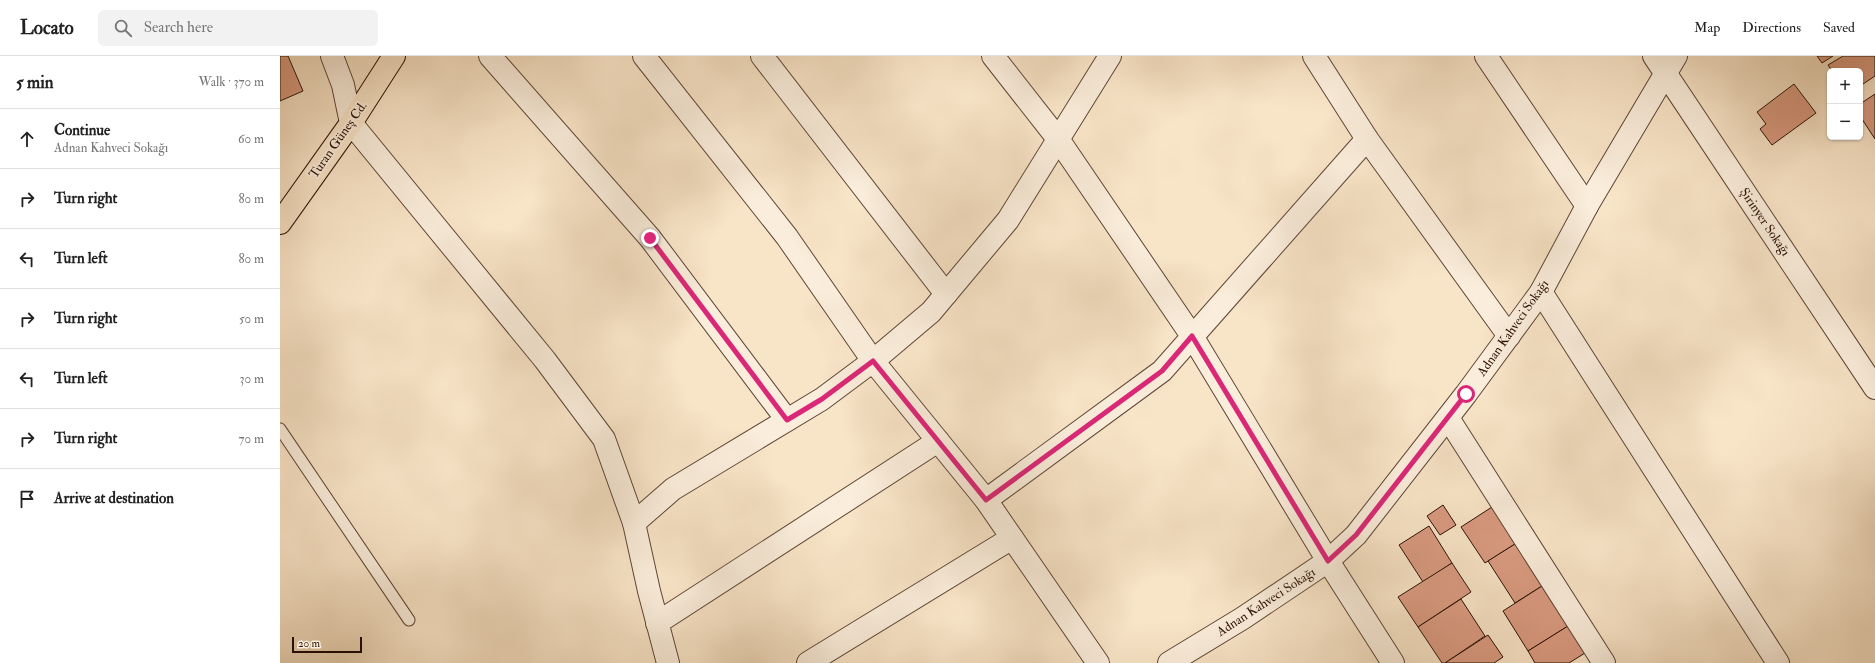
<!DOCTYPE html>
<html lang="en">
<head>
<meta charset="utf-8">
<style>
  :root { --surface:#fff; --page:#f2f2f2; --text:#222; --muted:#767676; --line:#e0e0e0 }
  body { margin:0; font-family:"IM FELL Double Pica",serif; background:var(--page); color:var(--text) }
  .controls { position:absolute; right:12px; top:12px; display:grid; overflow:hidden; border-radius:6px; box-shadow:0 1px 3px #0004 }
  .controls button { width:36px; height:36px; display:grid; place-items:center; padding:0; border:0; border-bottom:1px solid var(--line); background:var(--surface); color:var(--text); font:20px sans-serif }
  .scale { position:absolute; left:12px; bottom:10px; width:70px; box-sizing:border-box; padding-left:4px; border:2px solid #2b1105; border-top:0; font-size:11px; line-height:14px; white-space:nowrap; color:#2b1105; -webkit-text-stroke:3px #faeddb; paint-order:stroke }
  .stop { position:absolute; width:12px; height:12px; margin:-9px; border:3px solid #db2777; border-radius:50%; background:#fff }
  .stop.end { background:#db2777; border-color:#fff; box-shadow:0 1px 4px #0008 }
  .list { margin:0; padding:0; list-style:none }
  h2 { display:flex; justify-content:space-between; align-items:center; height:52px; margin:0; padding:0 16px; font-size:17px }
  h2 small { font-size:13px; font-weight:400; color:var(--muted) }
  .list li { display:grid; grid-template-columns:26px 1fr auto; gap:12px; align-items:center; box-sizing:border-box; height:60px; padding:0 16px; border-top:1px solid var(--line) }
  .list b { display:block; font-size:15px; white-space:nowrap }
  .list p { margin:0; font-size:13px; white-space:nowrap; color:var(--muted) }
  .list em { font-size:13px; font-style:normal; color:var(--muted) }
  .icon { flex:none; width:22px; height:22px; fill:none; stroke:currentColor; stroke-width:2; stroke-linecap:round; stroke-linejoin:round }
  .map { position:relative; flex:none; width:1595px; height:607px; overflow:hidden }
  header { display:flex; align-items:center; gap:24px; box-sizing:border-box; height:56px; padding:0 20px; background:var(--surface); border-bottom:1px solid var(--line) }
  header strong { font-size:19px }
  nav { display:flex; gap:22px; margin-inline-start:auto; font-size:14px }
  .search { width:280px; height:36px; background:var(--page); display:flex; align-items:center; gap:10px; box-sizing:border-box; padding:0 14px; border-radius:6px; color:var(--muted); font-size:15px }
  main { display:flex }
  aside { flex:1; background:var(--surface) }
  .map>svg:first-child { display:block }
  .building { fill:#d99a80; stroke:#2b1105 }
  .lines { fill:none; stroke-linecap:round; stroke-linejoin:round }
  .service-casing { stroke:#5e4636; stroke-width:13 }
  .minor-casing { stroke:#5e4636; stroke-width:24 }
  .primary-casing { stroke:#2b1105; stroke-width:24 }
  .service { stroke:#faeddb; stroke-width:11 }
  .minor { stroke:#faeddb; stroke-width:22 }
  .primary { stroke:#f8e4c7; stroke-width:22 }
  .route { stroke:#db2777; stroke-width:5 }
  .labels { text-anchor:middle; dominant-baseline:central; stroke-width:4; stroke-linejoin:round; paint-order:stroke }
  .street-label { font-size:13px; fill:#2b1105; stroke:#faeddb }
</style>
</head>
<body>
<header>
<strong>Locato</strong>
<div class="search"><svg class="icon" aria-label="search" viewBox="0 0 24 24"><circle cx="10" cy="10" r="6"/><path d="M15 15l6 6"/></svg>Search here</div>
<nav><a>Map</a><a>Directions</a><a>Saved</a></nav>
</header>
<main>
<aside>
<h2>5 min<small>Walk · 370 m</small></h2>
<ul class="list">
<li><svg class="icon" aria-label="ahead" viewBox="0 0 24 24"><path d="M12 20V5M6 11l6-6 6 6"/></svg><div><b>Continue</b><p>Adnan Kahveci Sokağı</p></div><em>60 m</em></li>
<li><svg class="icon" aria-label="right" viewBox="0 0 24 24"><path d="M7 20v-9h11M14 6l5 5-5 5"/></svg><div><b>Turn right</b></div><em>80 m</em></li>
<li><svg class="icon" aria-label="left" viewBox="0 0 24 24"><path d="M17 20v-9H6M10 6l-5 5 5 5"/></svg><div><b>Turn left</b></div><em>80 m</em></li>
<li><svg class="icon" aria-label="right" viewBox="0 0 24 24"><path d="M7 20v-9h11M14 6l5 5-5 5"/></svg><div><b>Turn right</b></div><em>50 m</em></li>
<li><svg class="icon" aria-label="left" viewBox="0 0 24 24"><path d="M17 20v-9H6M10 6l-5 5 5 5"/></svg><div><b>Turn left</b></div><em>30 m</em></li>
<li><svg class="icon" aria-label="right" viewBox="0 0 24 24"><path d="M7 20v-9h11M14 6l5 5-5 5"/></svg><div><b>Turn right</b></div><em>70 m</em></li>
<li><svg class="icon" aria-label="arrive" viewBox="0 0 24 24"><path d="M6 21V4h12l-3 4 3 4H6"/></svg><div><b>Arrive at destination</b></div></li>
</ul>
</aside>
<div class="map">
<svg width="1595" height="607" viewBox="0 0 1595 607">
  <rect width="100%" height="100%" fill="#f8e4c7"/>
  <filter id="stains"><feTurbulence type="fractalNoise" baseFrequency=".005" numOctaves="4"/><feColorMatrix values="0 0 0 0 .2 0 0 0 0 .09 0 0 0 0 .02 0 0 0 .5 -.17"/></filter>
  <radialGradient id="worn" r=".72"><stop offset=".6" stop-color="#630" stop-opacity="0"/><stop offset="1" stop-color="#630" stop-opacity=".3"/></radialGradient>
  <g class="building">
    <polygon points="0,0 8,0 23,35 0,45"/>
    <polygon points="1537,0 1553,0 1542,7"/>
    <polygon points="1563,0 1595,0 1595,20 1580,30 1580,15 1552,15 1548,9"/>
    <polygon points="1514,28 1536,57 1492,89 1480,73 1486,68 1477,56"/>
    <polygon points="1595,38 1595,83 1580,60 1580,48"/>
    <polygon points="1163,449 1176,469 1160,479 1147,460"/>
    <polygon points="1212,451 1235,488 1205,507 1181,471"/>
    <polygon points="1149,470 1172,507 1143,526 1119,489"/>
    <polygon points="1235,488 1262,530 1235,547 1208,505"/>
    <polygon points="1172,507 1191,536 1138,571 1118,541"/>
    <polygon points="1262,530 1288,570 1248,595 1223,555"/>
    <polygon points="1181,543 1205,580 1165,607 1162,607 1138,571"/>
    <polygon points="1288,570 1305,597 1289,607 1255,607 1248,595"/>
    <polygon points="1208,579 1223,601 1214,607 1165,607"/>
  </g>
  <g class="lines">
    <g class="service-casing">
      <polyline id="service" points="0,373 129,564"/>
    </g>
    <g class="minor-casing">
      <g id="minor">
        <polyline points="52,0 63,29 71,67 265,304 324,383 354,467 369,535 388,607"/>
        <polyline points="210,0 370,182 507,364"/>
        <polyline points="364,0 507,181 593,305 706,444 818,607"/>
        <polyline points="482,0 666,238"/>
        <polyline points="713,0 778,83 912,280 1048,505 1113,607"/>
        <polyline points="1034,0 1087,83 1229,280"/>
        <polyline points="1206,0 1307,150"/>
        <polyline points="1374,0 1595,332"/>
        <polyline points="1261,236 1498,607"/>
        <polyline points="1168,362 1324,607"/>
        <polyline points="706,444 882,315 1087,83"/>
        <polyline points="354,467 393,433 542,343 593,305 651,256 728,164 830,0"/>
        <polyline points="377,567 658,385"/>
        <polyline points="528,607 732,482"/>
        <polyline points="889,607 963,562 1048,505 1076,479 1186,338 1261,236 1307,150 1396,0"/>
      </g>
    </g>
    <g class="primary-casing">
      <polyline id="primary" points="0,167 71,67 114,0"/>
    </g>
    <use href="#service" class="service"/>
    <use href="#minor" class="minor"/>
    <use href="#primary" class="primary"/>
  </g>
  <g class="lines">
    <polyline class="route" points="370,182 507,364 542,343 593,305 706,444 882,315 912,280 1048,505 1076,479 1186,338"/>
  </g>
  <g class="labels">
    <g class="street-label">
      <text transform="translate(58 84) rotate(-55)">Turan Güneş Cd.</text>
      <text transform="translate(1485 166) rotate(56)">Şirinyer Sokağı</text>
      <text transform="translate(1233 272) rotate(-55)">Adnan Kahveci Sokağı</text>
      <text transform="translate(986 546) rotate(-33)">Adnan Kahveci Sokağı</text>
    </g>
  </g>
  <rect width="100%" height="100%" filter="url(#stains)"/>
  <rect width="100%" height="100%" fill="url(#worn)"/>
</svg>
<div class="controls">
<button>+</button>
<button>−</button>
</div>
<div class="scale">20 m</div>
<div class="stop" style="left:1186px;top:338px"></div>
<div class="stop end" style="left:370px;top:182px"></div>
</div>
</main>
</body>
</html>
